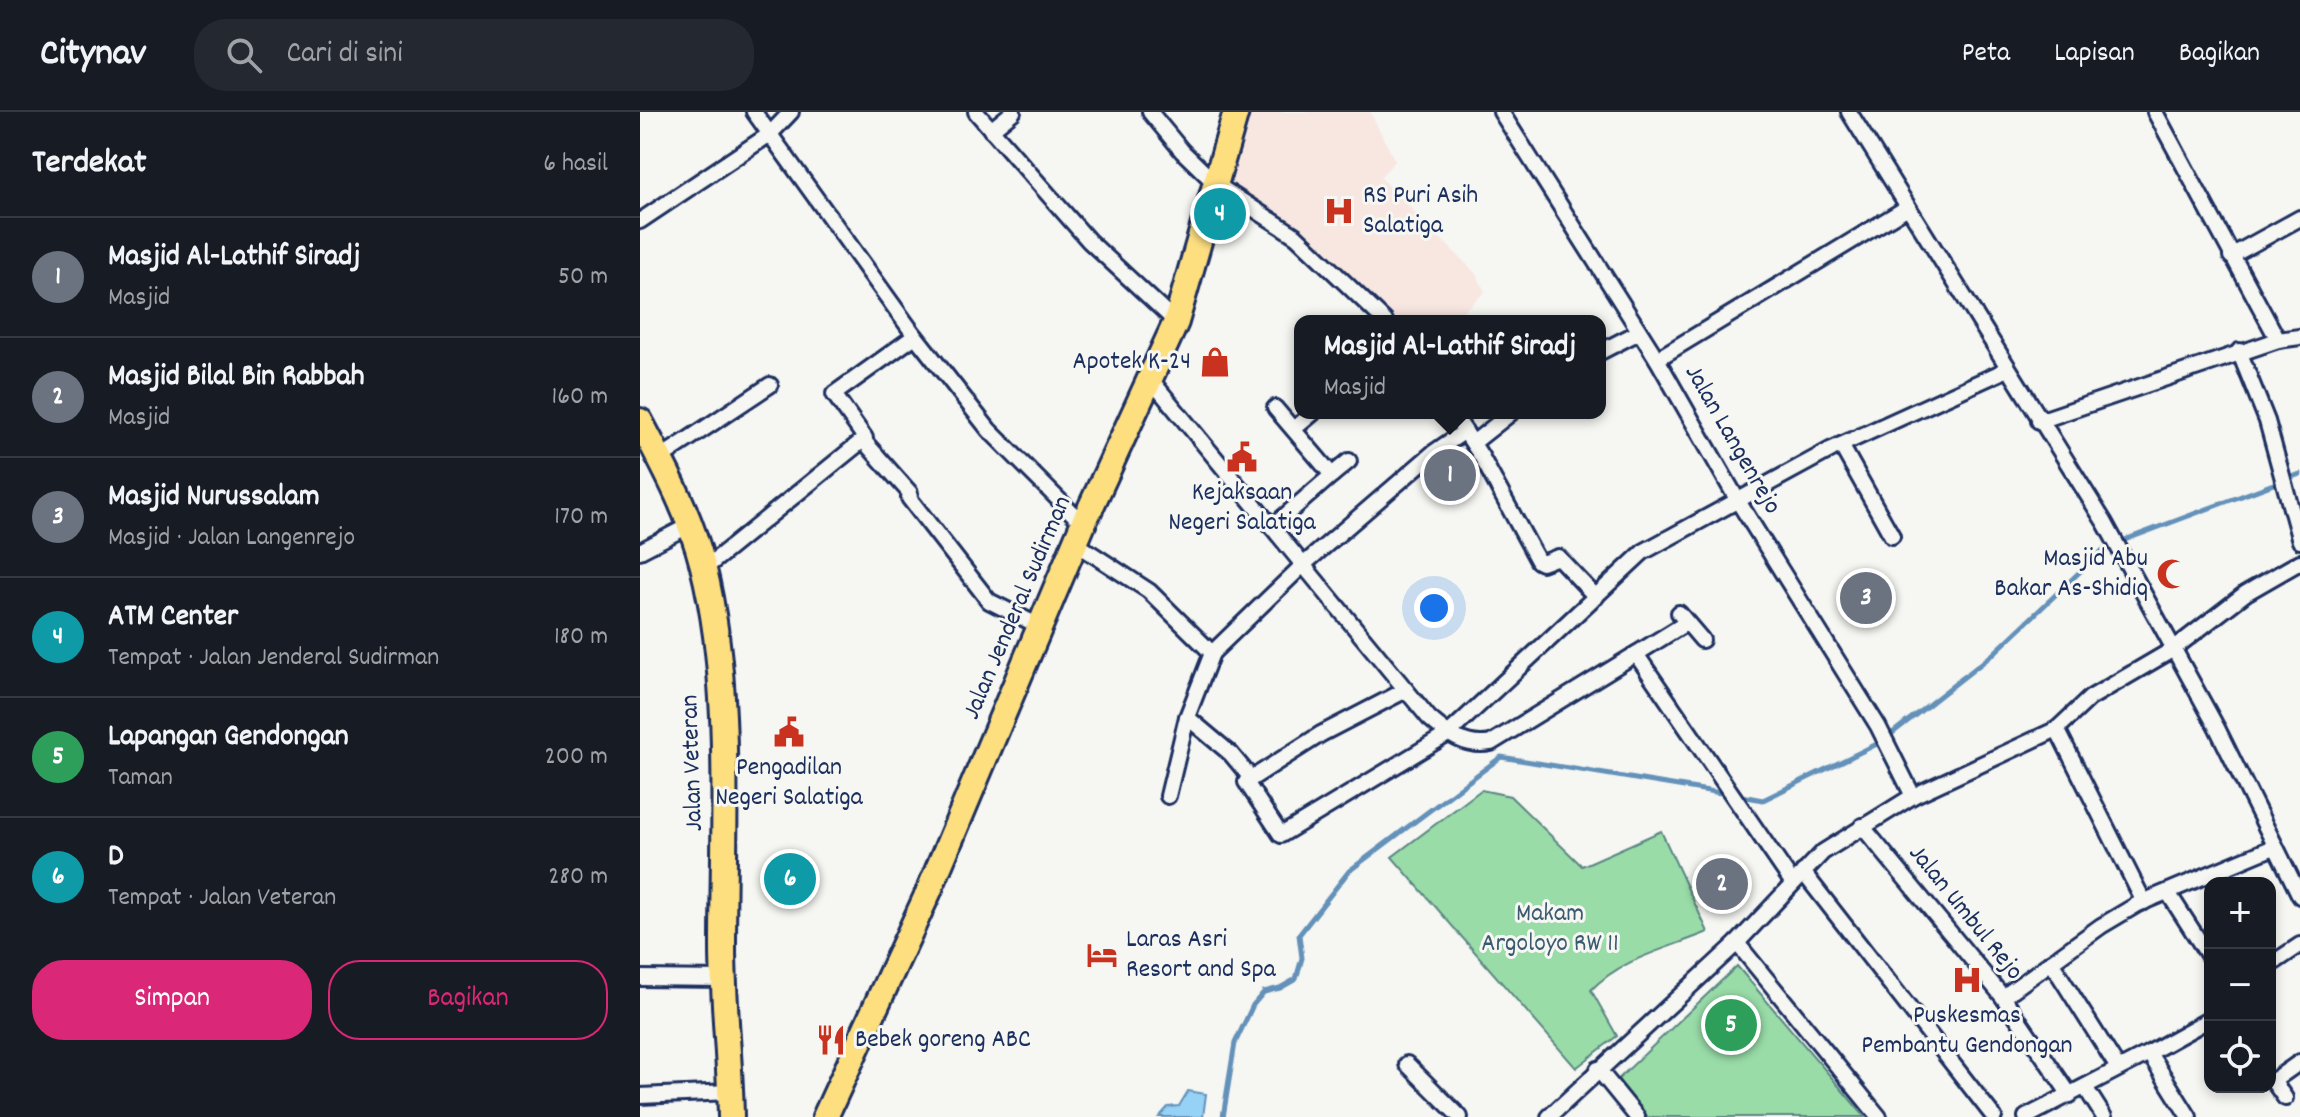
<!DOCTYPE html>
<html lang="id">
<head>
<meta charset="utf-8">
<style>
  :root { --surface:#171b24; --page:#242831; --text:#f1f3f6; --muted:#9ea1a6; --line:#363941; --accent:#db2777 }
  body { margin:0; font-family:Dekko,sans-serif; background:var(--page); color:var(--text) }
  .controls { position:absolute; right:24px; bottom:24px; display:grid; overflow:hidden; border-radius:16px; box-shadow:0 4px 12px #0003 }
  .controls button { width:72px; height:72px; display:grid; place-items:center; padding:0; border:0; border-bottom:2px solid var(--line); background:var(--surface); color:var(--text); font:40px sans-serif }
  .you { position:absolute; left:794px; top:496px; width:28px; height:28px; margin:-20px; border:6px solid #fff; border-radius:50%; background:#1a73e8; box-shadow:0 0 0 12px #1a73e833 }
  .badge { display:grid; place-items:center; width:52px; height:52px; border-radius:50%; background:var(--accent); color:#fff; font-size:26px; font-weight:700 }
  .pin { position:absolute; translate:-50% -50%; border:4px solid #fff; box-shadow:0 2px 8px #0006 }
  .popup { position:absolute; left:654px; top:203px; width:312px; height:104px; box-sizing:border-box; display:grid; place-content:center; border-radius:16px; background:var(--surface); filter:drop-shadow(0 2px 6px #0005); font-size:26px; white-space:nowrap; color:var(--muted) }
  .popup b { font-size:30px; color:var(--text) }
  .popup::after { content:''; position:absolute; left:50%; top:100%; margin-left:-16px; border:16px solid transparent; border-top-color:var(--surface) }
  .list { margin:0; padding:0; list-style:none }
  h2 { display:flex; justify-content:space-between; align-items:center; height:104px; margin:0; padding:0 32px; font-size:34px }
  h2 small { font-size:26px; font-weight:400; color:var(--muted) }
  .list li { display:grid; grid-template-columns:52px 1fr auto; gap:24px; align-items:center; box-sizing:border-box; height:120px; padding:0 32px; border-top:2px solid var(--line) }
  .list b { display:block; font-size:30px; white-space:nowrap }
  .list p { margin:0; font-size:26px; white-space:nowrap; color:var(--muted) }
  .list em { font-size:26px; font-style:normal; color:var(--muted) }
  .actions { display:flex; gap:16px; padding:24px 32px }
  .actions a { flex:1; padding:18px 0; border:2px solid var(--accent); border-radius:32px; text-align:center; font-size:28px; color:var(--accent) }
  .actions .main { background:var(--accent); color:#fff }
  .icon { flex:none; width:44px; height:44px; fill:none; stroke:currentColor; stroke-width:2; stroke-linecap:round; stroke-linejoin:round }
  .map { position:relative; flex:none; width:1660px; height:1005px; overflow:hidden }
  header { display:flex; align-items:center; gap:48px; box-sizing:border-box; height:112px; padding:0 40px; background:var(--surface); border-bottom:2px solid var(--line) }
  header strong { font-size:38px }
  nav { display:flex; gap:44px; margin-inline-start:auto; font-size:28px }
  .search { width:560px; height:72px; background:var(--page); display:flex; align-items:center; gap:20px; box-sizing:border-box; padding:0 28px; border-radius:32px; color:var(--muted); font-size:30px }
  main { display:flex }
  aside { flex:1; background:var(--surface) }
  .map>svg:first-child { display:block }
  .built { fill:#f8e6e1 }
  .green { fill:#99dca8; stroke:#5a8683; stroke-width:2 }
  .water { fill:#95d2f6; stroke:#6491b9; stroke-width:2 }
  .lines { fill:none; stroke-linecap:round; stroke-linejoin:round }
  .stream { stroke:#6491b9; stroke-width:5 }
  .street-casing { stroke:#1b2f5e; stroke-width:20 }
  .primary-casing { stroke:#1b2f5e; stroke-width:30 }
  .street { stroke:#f6f6f2; stroke-width:14 }
  .primary { stroke:#fedf80; stroke-width:24 }
  .labels { text-anchor:middle; dominant-baseline:central; stroke-width:6; stroke-linejoin:round; paint-order:stroke }
  .poi-label { font-size:26px; fill:#1b2f5e; stroke:#f6f6f2; text-anchor:start }
  .street-label { font-size:26px; fill:#1b2f5e; stroke:#f6f6f2 }
  .park-label { font-size:26px; fill:#3a5a70; stroke:#f6f6f2 }
</style>
</head>
<body>
<header>
<strong>Citynav</strong>
<div class="search"><svg class="icon" aria-label="search" viewBox="0 0 24 24"><circle cx="10" cy="10" r="6"/><path d="M15 15l6 6"/></svg>Cari di sini</div>
<nav><a>Peta</a><a>Lapisan</a><a>Bagikan</a></nav>
</header>
<main>
<aside>
<h2>Terdekat<small>6 hasil</small></h2>
<ul class="list">
<li><span class="badge" style="background:#6b7280">1</span><div><b>Masjid Al-Lathif Siradj</b><p>Masjid</p></div><em>50 m</em></li>
<li><span class="badge" style="background:#6b7280">2</span><div><b>Masjid Bilal Bin Rabbah</b><p>Masjid</p></div><em>160 m</em></li>
<li><span class="badge" style="background:#6b7280">3</span><div><b>Masjid Nurussalam</b><p>Masjid · Jalan Langenrejo</p></div><em>170 m</em></li>
<li><span class="badge" style="background:#0f9aa8">4</span><div><b>ATM Center</b><p>Tempat · Jalan Jenderal Sudirman</p></div><em>180 m</em></li>
<li><span class="badge" style="background:#2e9e5b">5</span><div><b>Lapangan Gendongan</b><p>Taman</p></div><em>200 m</em></li>
<li><span class="badge" style="background:#0f9aa8">6</span><div><b>D</b><p>Tempat · Jalan Veteran</p></div><em>280 m</em></li>
</ul>
<div class="actions"><a class="main">Simpan</a><a>Bagikan</a></div>
</aside>
<div class="map">
<svg width="1660" height="1005" viewBox="0 0 1660 1005">
  <rect width="100%" height="100%" fill="#f6f6f2"/>
  <filter id="ink" filterUnits="userSpaceOnUse"><feTurbulence type="fractalNoise" baseFrequency=".0125" numOctaves="2"/><feDisplacementMap in="SourceGraphic" scale="16" xChannelSelector="R" yChannelSelector="G"/><feConvolveMatrix kernelMatrix="1 2 1 2 8 2 1 2 1" color-interpolation-filters="sRGB"/></filter>
  <g filter="url(#ink)">
    <polygon class="built" points="602,0 730,0 755,49 740,65 836,162 845,180 812,209 757,209 667,127 582,71"/>
    <g class="green">
      <path d="M 841,678 L 870,684 L 942,754 L 1021,719 L 1068,820 C 1027,837 982,846 951,878 L 977,924 L 936,956 L 752,745 Z"/>
      <polygon points="1097,854 1225,1005 1001,1005 973,972"/>
    </g>
    <polygon class="water" points="548,979 566,982 563,1005 519,1005 528,995 539,994"/>
    <g class="lines">
      <g class="stream">
        <polyline points="1096,683 1123,688 1241,630 1352,543 1466,435 1660,362"/>
        <polyline points="583,1005 595,931 613,893 624,880 640,876 656,867 662,846 659,823 709,759 861,645 1087,682"/>
      </g>
      <g class="street-casing">
        <g id="street">
          <polyline points="114,0 273,221 349,318 443,412"/>
          <polyline points="336,0 449,129 536,210"/>
          <polyline points="510,0 542,39 577,73 656,124 745,209"/>
          <polyline points="861,0 1017,247 1098,389 1238,614 1273,684"/>
          <polyline points="1209,0 1465,411 1577,616 1660,784"/>
          <polyline points="351,18 373,0"/>
          <polyline points="0,109 130,22 151,0"/>
          <polyline points="1591,144 1660,106"/>
          <polyline points="1638,228 1660,225"/>
          <polyline points="1599,239 1627,309 1660,429"/>
          <polyline points="960,240 999,220"/>
          <polyline points="1017,247 1268,95"/>
          <path d="M 512,269 L 789,606 C 807,622 826,636 851,631 L 996,542 L 1152,770"/>
          <polyline points="813,301 841,344 898,449 902,451 918,445 956,485"/>
          <polyline points="1399,309 1638,228 1515,0"/>
          <polyline points="654,317 673,301"/>
          <polyline points="223,328 225,326 194,282 275,224"/>
          <polyline points="833,331 871,301"/>
          <polyline points="1201,333 1252,424"/>
          <polyline points="20,346 130,273"/>
          <polyline points="692,363 709,349"/>
          <polyline points="632,415 692,363 635,296"/>
          <polyline points="437,432 509,479 572,541"/>
          <polyline points="0,439 50,413"/>
          <polyline points="64,457 223,328 270,381 269,386 349,489 401,515"/>
          <polyline points="1039,501 1062,528"/>
          <polyline points="996,542 1046,511"/>
          <polyline points="766,578 681,622 606,670 641,723 808,622 1003,440 1192,337 1368,257"/>
          <polyline points="547,605 591,642 611,666"/>
          <polyline points="1417,617 1504,790"/>
          <polyline points="528,684 547,605 572,541 663,453 793,341 825,319"/>
          <polyline points="1222,714 1363,885 1430,983"/>
          <polyline points="1163,760 1354,1005"/>
          <polyline points="1529,782 1570,846"/>
          <polyline points="1097,831 1239,1005"/>
          <polyline points="1411,850 1478,956"/>
          <polyline points="1630,853 1660,833"/>
          <polyline points="0,866 83,867"/>
          <polyline points="1363,885 1461,814 1498,792 1634,735"/>
          <polyline points="1509,941 1570,907"/>
          <polyline points="767,952 820,1005"/>
          <polyline points="958,957 997,1005"/>
          <polyline points="1445,975 1464,1005"/>
          <polyline points="0,984 90,980"/>
          <polyline points="1645,986 1633,969 1660,950"/>
          <polyline points="909,1005 1097,831 1183,740 1273,684 1417,617 1450,586 1532,538 1606,481 1660,450"/>
          <polyline points="1386,1005 1509,941 1549,1005"/>
        </g>
      </g>
      <g class="primary-casing">
        <g id="primary">
          <path d="M 0,309 C 25,356 50,402 63,454 C 93,573 83,713 83,835 C 83,892 90,948 91,1005"/>
          <polyline points="185,1005 288,781 443,412 536,210 596,0"/>
        </g>
      </g>
      <use href="#street" class="street"/>
      <use href="#primary" class="primary"/>
    </g>
  </g>
  <defs>
    <g id="hospital-bare" transform="scale(2.4)"><path d="M-5-5h3v3.5h4V-5h3V5h-3V1.5h-4V5h-3Z" fill="#c8321e" stroke="#f6f6f2" stroke-width="2.5" paint-order="stroke"/></g>
    <g id="shop-bare" transform="scale(2.4)"><path d="M-5-2.5h2.3a2.7 3.5 0 0 1 5.4 0H5L5.5 6h-11ZM-1.5-2.5h3a1.5 2.3 0 0 0-3 0Z" fill="#c8321e" stroke="#f6f6f2" stroke-width="2.5" paint-order="stroke"/></g>
    <g id="civic-bare" transform="scale(2.4)"><path d="M-.6-6.5H3V-4.5H.6V-3L4-1V1h2V6H-6V1h2V-1L-.6-3ZM-1.2 2.5V6h2.4V2.5Z" fill="#c8321e" stroke="#f6f6f2" stroke-width="2.5" paint-order="stroke"/></g>
    <g id="mosque-bare" transform="scale(2.4)"><path d="M3.5-4.9A6 6 0 1 0 3.5 4.9A5 5 0 1 1 3.5-4.9Z" fill="#c8321e" stroke="#f6f6f2" stroke-width="2.5" paint-order="stroke"/></g>
    <g id="hotel-bare" transform="scale(2.4)"><path d="M-6-4.5h1.5V1H6V5H4.5V3h-9V5H-6ZM-4 0a1.8 1.8 0 1 1 3.6 0ZM.5 0V-2.5h3Q6-2.5 6 0Z" fill="#c8321e" stroke="#f6f6f2" stroke-width="2.5" paint-order="stroke"/></g>
    <g id="restaurant-bare" transform="scale(2.4)"><path d="M-5-6h1v4h1v-4h1v4h1v-4h1v5L-1.5 .5V6h-2V.5L-5-1ZM5-6V6H3V1.5H1.5Q1.5-4 5-6Z" fill="#c8321e" stroke="#f6f6f2" stroke-width="2.5" paint-order="stroke"/></g>
  </defs>
  <g fill-rule="evenodd">
    <use href="#hospital-bare" x="699" y="99"/>
    <use href="#shop-bare" x="575" y="250"/>
    <use href="#civic-bare" x="602" y="345"/>
    <use href="#mosque-bare" x="1532" y="462"/>
    <use href="#civic-bare" x="149" y="620"/>
    <use href="#hotel-bare" x="462" y="843"/>
    <use href="#hospital-bare" x="1327" y="868"/>
    <use href="#restaurant-bare" x="191" y="928"/>
  </g>
  <g class="labels">
    <g class="poi-label">
      <text x="723" y="84">RS Puri Asih<tspan x="723" dy="30">Salatiga</tspan></text>
      <text x="551" y="250" text-anchor="end">Apotek K-24</text>
      <text x="602" y="381" text-anchor="middle">Kejaksaan<tspan x="602" dy="30">Negeri Salatiga</tspan></text>
      <text x="1508" y="447" text-anchor="end">Masjid Abu<tspan x="1508" dy="30">Bakar As-Shidiq</tspan></text>
      <text x="149" y="656" text-anchor="middle">Pengadilan<tspan x="149" dy="30">Negeri Salatiga</tspan></text>
      <text x="486" y="828">Laras Asri<tspan x="486" dy="30">Resort and Spa</tspan></text>
      <text x="1327" y="904" text-anchor="middle">Puskesmas<tspan x="1327" dy="30">Pembantu Gendongan</tspan></text>
      <text x="215" y="928">Bebek goreng ABC</text>
    </g>
    <g class="street-label">
      <text transform="translate(1092 328) rotate(60)">Jalan Langenrejo</text>
      <text transform="translate(378 496) rotate(-67)">Jalan Jenderal Sudirman</text>
      <text transform="translate(53 651) rotate(-92)">Jalan Veteran</text>
      <text transform="translate(1325 801) rotate(51)">Jalan Umbul Rejo</text>
    </g>
    <g class="park-label">
      <text x="910" y="802">Makam<tspan x="910" dy="30">Argoloyo RW 11</tspan></text>
    </g>
  </g>
</svg>
<div class="controls">
<button>+</button>
<button>−</button>
<button><svg class="icon" aria-label="locate" viewBox="0 0 24 24"><circle cx="12" cy="12" r="6"/><path d="M12 2v4M12 18v4M2 12h4M18 12h4"/></svg></button>
</div>
<div class="you"></div>
<div class="pin badge" style="left:810px;top:363px;background:#6b7280">1</div>
<div class="popup"><b>Masjid Al-Lathif Siradj</b>Masjid</div>
<div class="pin badge" style="left:1082px;top:772px;background:#6b7280">2</div>
<div class="pin badge" style="left:1226px;top:486px;background:#6b7280">3</div>
<div class="pin badge" style="left:580px;top:102px;background:#0f9aa8">4</div>
<div class="pin badge" style="left:1091px;top:913px;background:#2e9e5b">5</div>
<div class="pin badge" style="left:150px;top:767px;background:#0f9aa8">6</div>
</div>
</main>
</body>
</html>
